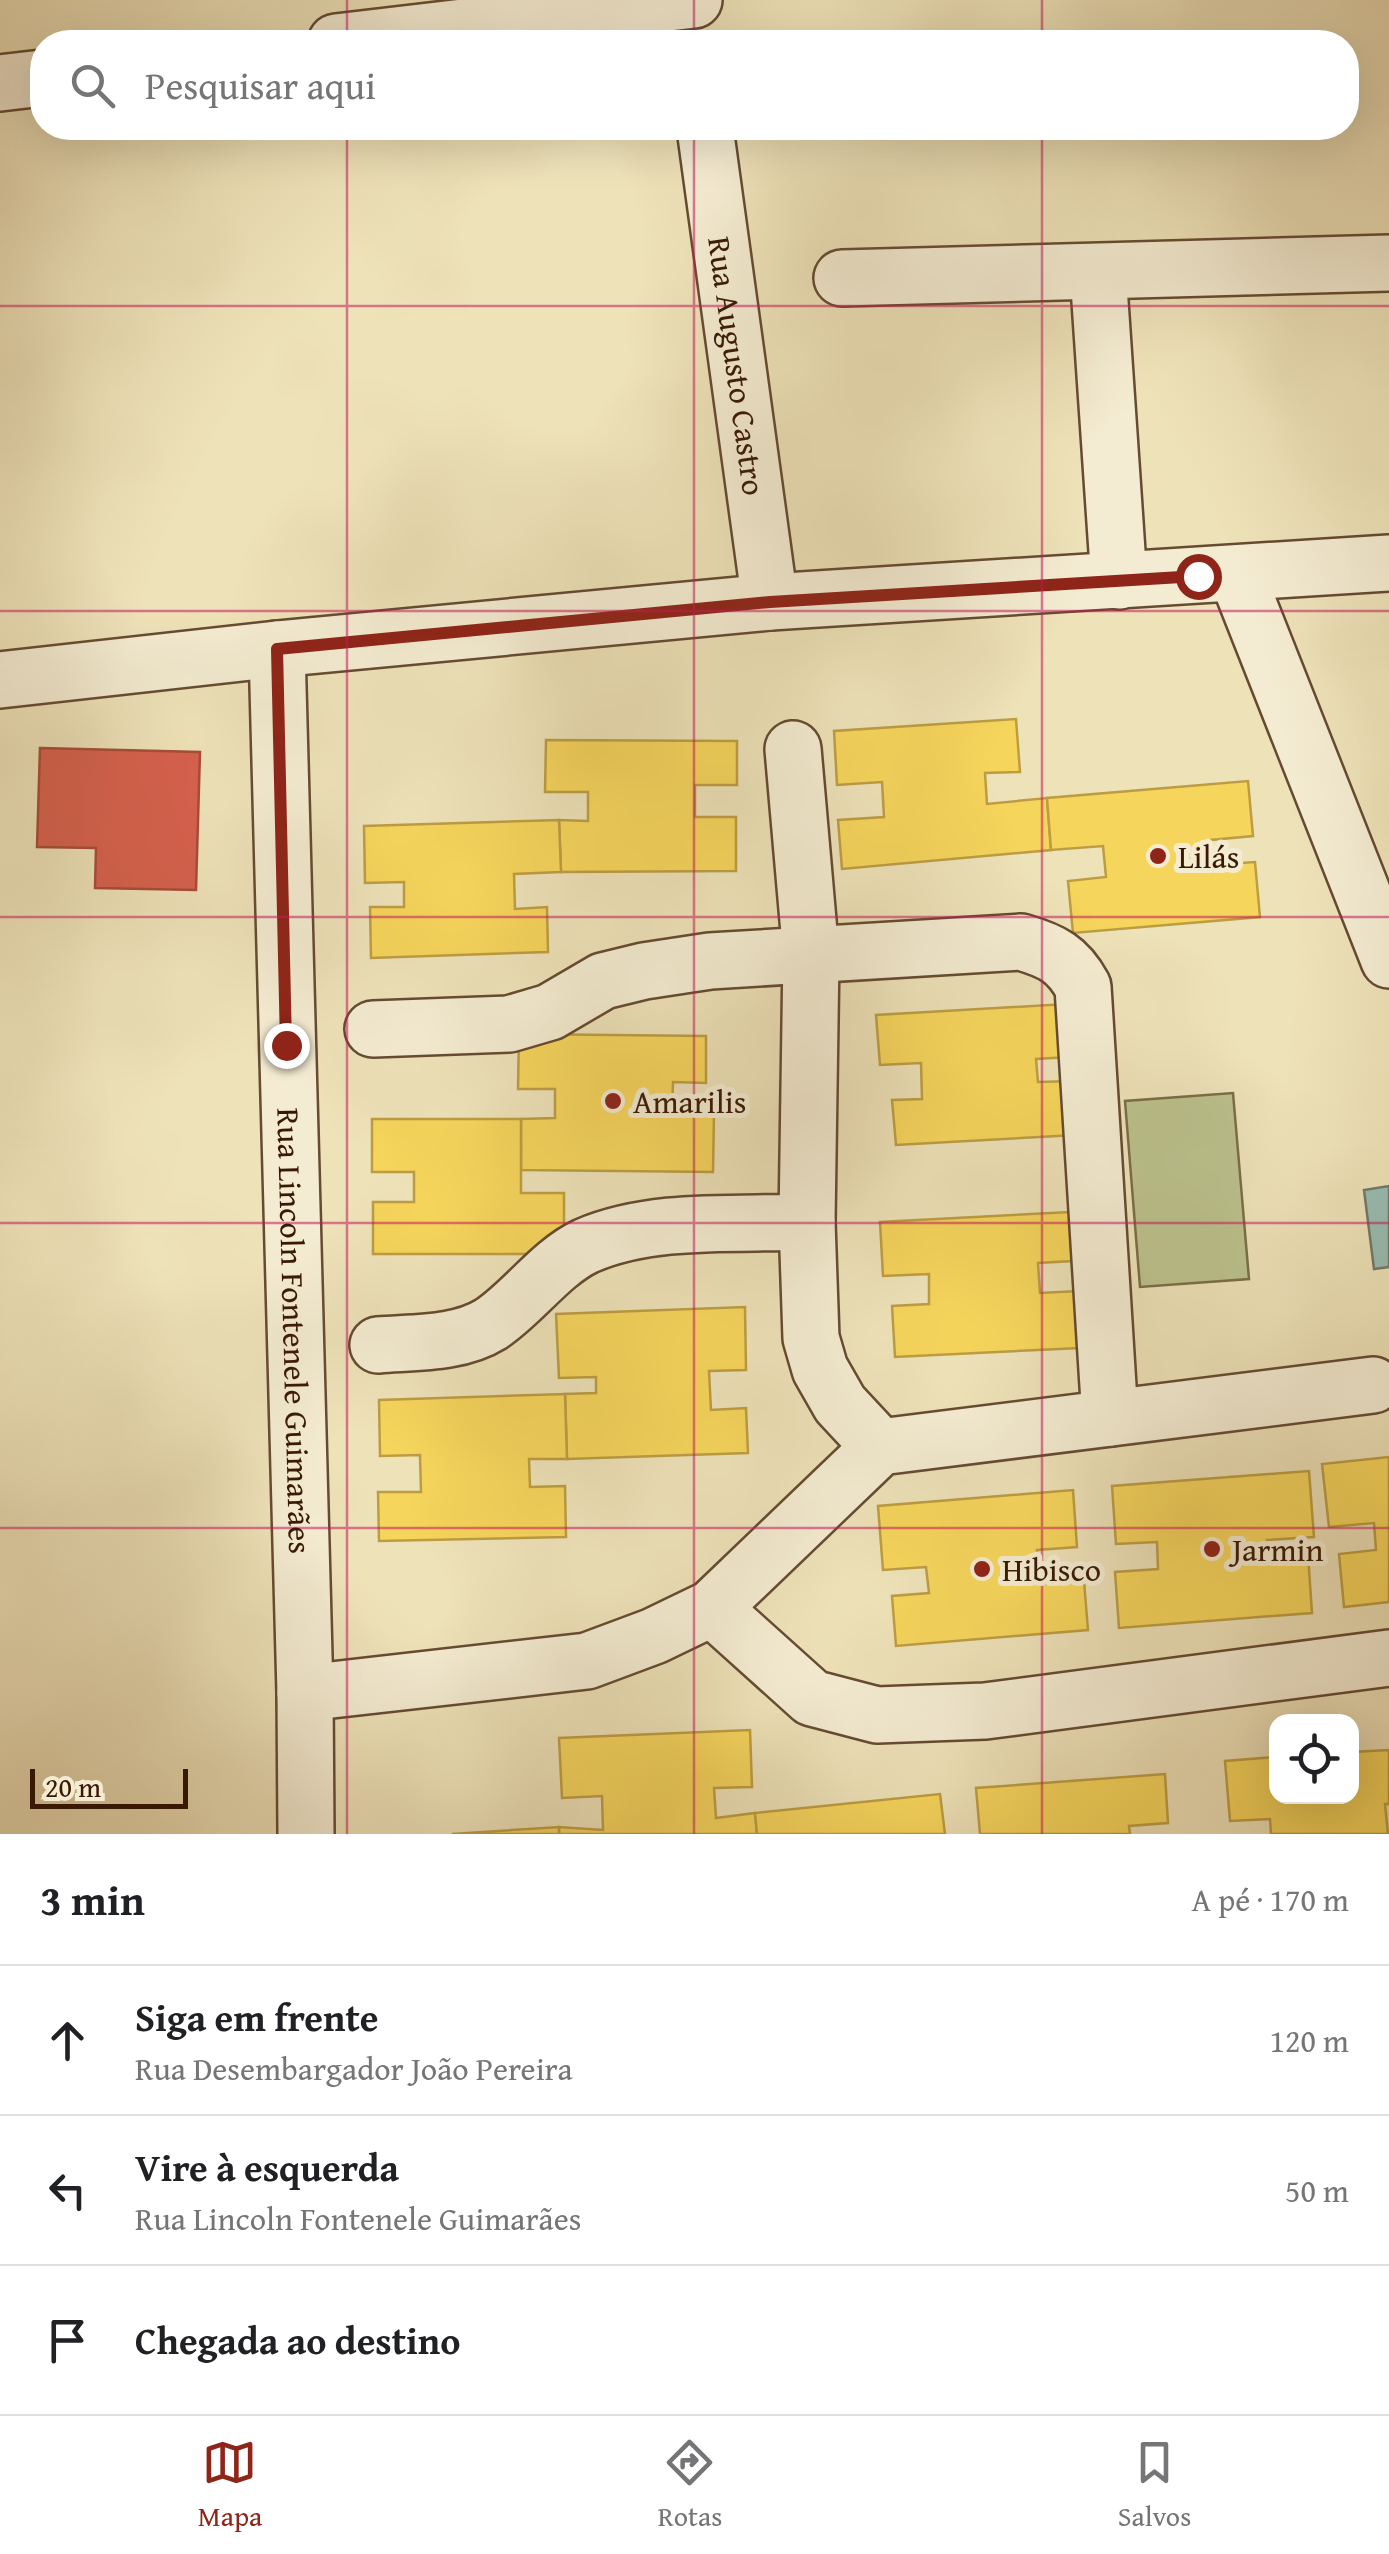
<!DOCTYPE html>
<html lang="pt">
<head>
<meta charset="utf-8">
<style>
  :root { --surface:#fff; --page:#f2f2f2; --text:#202124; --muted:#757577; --line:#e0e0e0; --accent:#8f2418 }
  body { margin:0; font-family:"Gentium Book Plus",serif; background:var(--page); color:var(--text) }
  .controls { position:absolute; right:30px; bottom:30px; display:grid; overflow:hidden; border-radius:20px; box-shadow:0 10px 40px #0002 }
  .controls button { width:90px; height:90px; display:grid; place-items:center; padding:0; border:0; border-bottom:2px solid var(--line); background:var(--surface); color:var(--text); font:50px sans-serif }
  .scale { position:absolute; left:30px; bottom:25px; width:158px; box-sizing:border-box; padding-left:10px; border:5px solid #391904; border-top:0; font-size:28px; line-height:35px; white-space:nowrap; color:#391904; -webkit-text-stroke:8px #f4ecd2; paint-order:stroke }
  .stop { position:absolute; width:30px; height:30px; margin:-22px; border:8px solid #8f2418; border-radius:50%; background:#fff }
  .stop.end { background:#8f2418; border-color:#fff; box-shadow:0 2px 10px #0008 }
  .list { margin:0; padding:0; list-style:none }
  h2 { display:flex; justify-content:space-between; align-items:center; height:130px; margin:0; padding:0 40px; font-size:42px }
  h2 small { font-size:32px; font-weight:400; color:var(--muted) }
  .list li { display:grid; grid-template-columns:65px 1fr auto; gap:30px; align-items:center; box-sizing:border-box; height:150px; padding:0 40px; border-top:2px solid var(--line) }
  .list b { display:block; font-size:38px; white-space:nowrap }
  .list p { margin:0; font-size:32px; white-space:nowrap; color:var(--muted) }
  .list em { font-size:32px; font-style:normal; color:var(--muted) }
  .icon { flex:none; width:55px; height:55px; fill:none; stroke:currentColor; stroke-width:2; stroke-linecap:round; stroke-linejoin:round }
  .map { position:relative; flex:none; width:1389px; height:1834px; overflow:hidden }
  .search { position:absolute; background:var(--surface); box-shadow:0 10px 40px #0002; left:30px; right:30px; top:30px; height:110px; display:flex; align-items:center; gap:25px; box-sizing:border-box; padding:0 35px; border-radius:40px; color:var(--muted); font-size:38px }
  .sheet { height:580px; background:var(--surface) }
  nav { display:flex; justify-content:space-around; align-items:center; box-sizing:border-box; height:140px; border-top:2px solid var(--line); background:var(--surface); font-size:28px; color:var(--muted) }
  nav a { display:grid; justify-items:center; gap:5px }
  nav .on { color:var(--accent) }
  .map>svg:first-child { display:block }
  .garden { fill:#bbc28d; stroke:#7a6e48; stroke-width:2.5 }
  .water { fill:#99bdb2; stroke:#737b6c; stroke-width:2.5 }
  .homes { fill:#f6d55c; stroke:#bd9d42; stroke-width:2.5 }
  .shops { fill:#d6604d; stroke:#a74b37; stroke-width:2.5 }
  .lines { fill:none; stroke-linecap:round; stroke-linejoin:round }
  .minor-casing { stroke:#664b31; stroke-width:60 }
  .minor { stroke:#f4ecd2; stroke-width:55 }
  .route { stroke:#8f2418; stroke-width:12 }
  .grid { fill:none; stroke:#c2185b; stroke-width:2.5; stroke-opacity:0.55 }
  .poi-dot { fill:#8f2418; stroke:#f4ecd2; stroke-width:4 }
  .labels { text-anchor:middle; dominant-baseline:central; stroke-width:10; stroke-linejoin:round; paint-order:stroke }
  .street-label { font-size:32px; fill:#391904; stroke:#f4ecd2 }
  .poi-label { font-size:32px; fill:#391904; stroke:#f4ecd2; text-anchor:start }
</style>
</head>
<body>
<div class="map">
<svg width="1389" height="1834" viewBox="0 0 1389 1834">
  <rect width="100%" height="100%" fill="#eee2b9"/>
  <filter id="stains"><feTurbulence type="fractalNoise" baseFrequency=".002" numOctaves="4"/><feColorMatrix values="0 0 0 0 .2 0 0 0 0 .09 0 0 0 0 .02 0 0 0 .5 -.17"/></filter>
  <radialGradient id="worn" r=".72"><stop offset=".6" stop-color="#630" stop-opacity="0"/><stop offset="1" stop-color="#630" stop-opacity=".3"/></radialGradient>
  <polygon class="garden" points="1233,1093 1249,1279 1140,1287 1125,1101"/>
  <polygon class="water" points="1389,1186 1389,1267 1374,1269 1364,1190"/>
  <g class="homes">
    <polygon points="1016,719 1020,772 985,773 987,804 1047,798 1051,850 842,869 838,820 884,817 882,782 837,785 834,731"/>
    <polygon points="546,740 737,741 737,785 695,785 695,817 736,817 736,871 561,872 559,820 588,821 588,792 545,792"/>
    <polygon points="1248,781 1253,836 1211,840 1213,865 1255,862 1260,917 1073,933 1068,881 1106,877 1103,846 1051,850 1047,798"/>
    <polygon points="559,820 561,872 514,874 515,909 547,907 548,952 371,958 370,907 404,907 404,882 365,883 364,826"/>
    <polygon points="1066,1004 1069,1057 1036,1059 1038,1082 1073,1081 1076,1135 896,1145 892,1100 922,1099 921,1063 880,1065 876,1015"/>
    <polygon points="519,1034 706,1036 706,1083 673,1082 672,1113 714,1114 713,1172 521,1170 521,1119 555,1118 555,1089 518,1089"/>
    <polygon points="372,1119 521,1119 521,1193 564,1193 564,1254 373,1254 373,1202 414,1202 414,1172 372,1172"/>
    <polygon points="1070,1212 1073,1261 1038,1263 1040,1293 1078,1291 1080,1348 895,1357 892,1306 929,1304 929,1274 883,1276 880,1222"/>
    <polygon points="745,1307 746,1370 709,1371 711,1410 746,1408 748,1453 567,1459 565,1394 596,1393 596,1377 559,1378 556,1314"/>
    <polygon points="565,1394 567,1459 529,1459 530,1487 565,1486 566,1537 379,1541 378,1492 421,1492 420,1455 380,1456 379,1400"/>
    <polygon points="1389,1457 1389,1602 1344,1607 1339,1554 1376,1550 1374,1523 1329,1527 1322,1464"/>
    <polygon points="1309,1471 1314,1537 1267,1540 1268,1556 1308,1554 1312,1613 1119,1628 1115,1572 1158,1569 1157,1542 1116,1544 1112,1486"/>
    <polygon points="1073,1490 1077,1547 1037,1550 1040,1584 1084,1581 1088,1630 896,1646 892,1596 929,1593 926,1567 883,1570 878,1506"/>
    <polygon points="750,1730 752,1787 714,1788 716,1818 755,1813 757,1834 559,1834 559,1827 603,1830 602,1796 562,1798 559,1738"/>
    <polygon points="1389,1750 1389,1804 1385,1804 1388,1834 1271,1834 1270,1819 1230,1821 1225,1761 1276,1757 1276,1796 1352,1796 1352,1752"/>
    <polygon points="1165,1774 1168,1823 1129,1826 1130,1834 980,1834 976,1788"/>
    <polygon points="940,1794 945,1834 757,1834 755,1813"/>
    <polygon points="559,1827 559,1834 452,1834"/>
  </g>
  <polygon class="shops" points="40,748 200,752 196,890 95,888 96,848 37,847"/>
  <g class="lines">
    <g class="minor-casing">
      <g id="minor">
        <polyline points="336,42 694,0"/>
        <polyline points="0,83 42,78"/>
        <path id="s1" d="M 705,128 L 770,602"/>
        <polyline points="1098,272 1119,581"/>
        <polyline points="842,278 1389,263"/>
        <polyline points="1236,573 1389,960"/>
        <path id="s2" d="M 277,649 L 305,1693 L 306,1834"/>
        <polyline points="0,680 277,649 770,602 1389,563"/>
        <polyline points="793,749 811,955 807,1222 811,1338 820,1369 840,1404 880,1447"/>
        <path d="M 373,1029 L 509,1024 L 550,1012 L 603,981 L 644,971 L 710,961 L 1021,942 C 1052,951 1068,959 1083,987 L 1110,1418"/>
        <path d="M 378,1345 C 415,1342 459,1344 491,1324 C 524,1302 550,1263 586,1246 C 653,1217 736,1225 807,1222"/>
        <polyline points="712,1608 812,1698 877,1715 985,1711 1389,1658"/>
        <polyline points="305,1693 587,1661 654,1636 712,1608 880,1447 1373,1385"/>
      </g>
    </g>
    <use href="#minor" class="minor"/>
  </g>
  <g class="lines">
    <polyline class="route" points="286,1045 277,649 770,602 1198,576"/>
  </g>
  <path class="grid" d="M 347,0 L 347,42M 694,0 L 694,42M 1042,0 L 1042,42M 347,128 L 347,1834M 694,128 L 694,1834M 1042,128 L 1042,1834M 0,306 L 1389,306M 0,611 L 1389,611M 0,917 L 1389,917M 0,1223 L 1389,1223M 0,1528 L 1389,1528"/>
  <g class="poi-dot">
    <circle cx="1158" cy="856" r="10"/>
    <circle cx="613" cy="1101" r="10"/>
    <circle cx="1212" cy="1549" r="10"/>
    <circle cx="982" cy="1569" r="10"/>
  </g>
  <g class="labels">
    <g class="street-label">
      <text stroke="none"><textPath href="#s1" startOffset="240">Rua Augusto Castro</textPath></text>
      <text stroke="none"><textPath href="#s2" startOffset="682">Rua Lincoln Fontenele Guimarães</textPath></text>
    </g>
    <g class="poi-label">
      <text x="1178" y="856">Lilás</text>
      <text x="633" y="1101">Amarilis</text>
      <text x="1232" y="1549">Jarmin</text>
      <text x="1002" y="1569">Hibisco</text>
    </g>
  </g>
  <rect width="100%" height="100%" filter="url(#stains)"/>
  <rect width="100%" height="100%" fill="url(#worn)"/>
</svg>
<div class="controls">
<button><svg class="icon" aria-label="locate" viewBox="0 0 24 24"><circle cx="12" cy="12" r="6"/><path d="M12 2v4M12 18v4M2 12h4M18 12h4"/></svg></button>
</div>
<div class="scale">20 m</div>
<div class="stop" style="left:1198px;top:576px"></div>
<div class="stop end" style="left:286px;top:1045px"></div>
<div class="search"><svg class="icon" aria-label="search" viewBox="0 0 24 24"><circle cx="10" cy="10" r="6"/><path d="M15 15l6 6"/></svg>Pesquisar aqui</div>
</div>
<section class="sheet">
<h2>3 min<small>A pé · 170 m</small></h2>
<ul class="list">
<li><svg class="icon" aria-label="ahead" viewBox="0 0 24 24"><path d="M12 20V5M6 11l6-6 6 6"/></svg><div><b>Siga em frente</b><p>Rua Desembargador João Pereira</p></div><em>120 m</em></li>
<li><svg class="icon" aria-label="left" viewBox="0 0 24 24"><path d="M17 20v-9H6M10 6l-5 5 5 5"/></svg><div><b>Vire à esquerda</b><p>Rua Lincoln Fontenele Guimarães</p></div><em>50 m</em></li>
<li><svg class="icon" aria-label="arrive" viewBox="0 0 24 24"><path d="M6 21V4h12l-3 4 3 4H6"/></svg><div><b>Chegada ao destino</b></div></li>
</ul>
</section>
<nav>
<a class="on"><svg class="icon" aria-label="map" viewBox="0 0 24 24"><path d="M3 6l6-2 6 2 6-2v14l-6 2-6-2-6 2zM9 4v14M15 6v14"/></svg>Mapa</a>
<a><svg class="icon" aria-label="directions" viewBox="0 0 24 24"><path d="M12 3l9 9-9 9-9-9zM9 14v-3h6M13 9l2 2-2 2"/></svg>Rotas</a>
<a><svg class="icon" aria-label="saved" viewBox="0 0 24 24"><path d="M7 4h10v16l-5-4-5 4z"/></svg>Salvos</a>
</nav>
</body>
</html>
